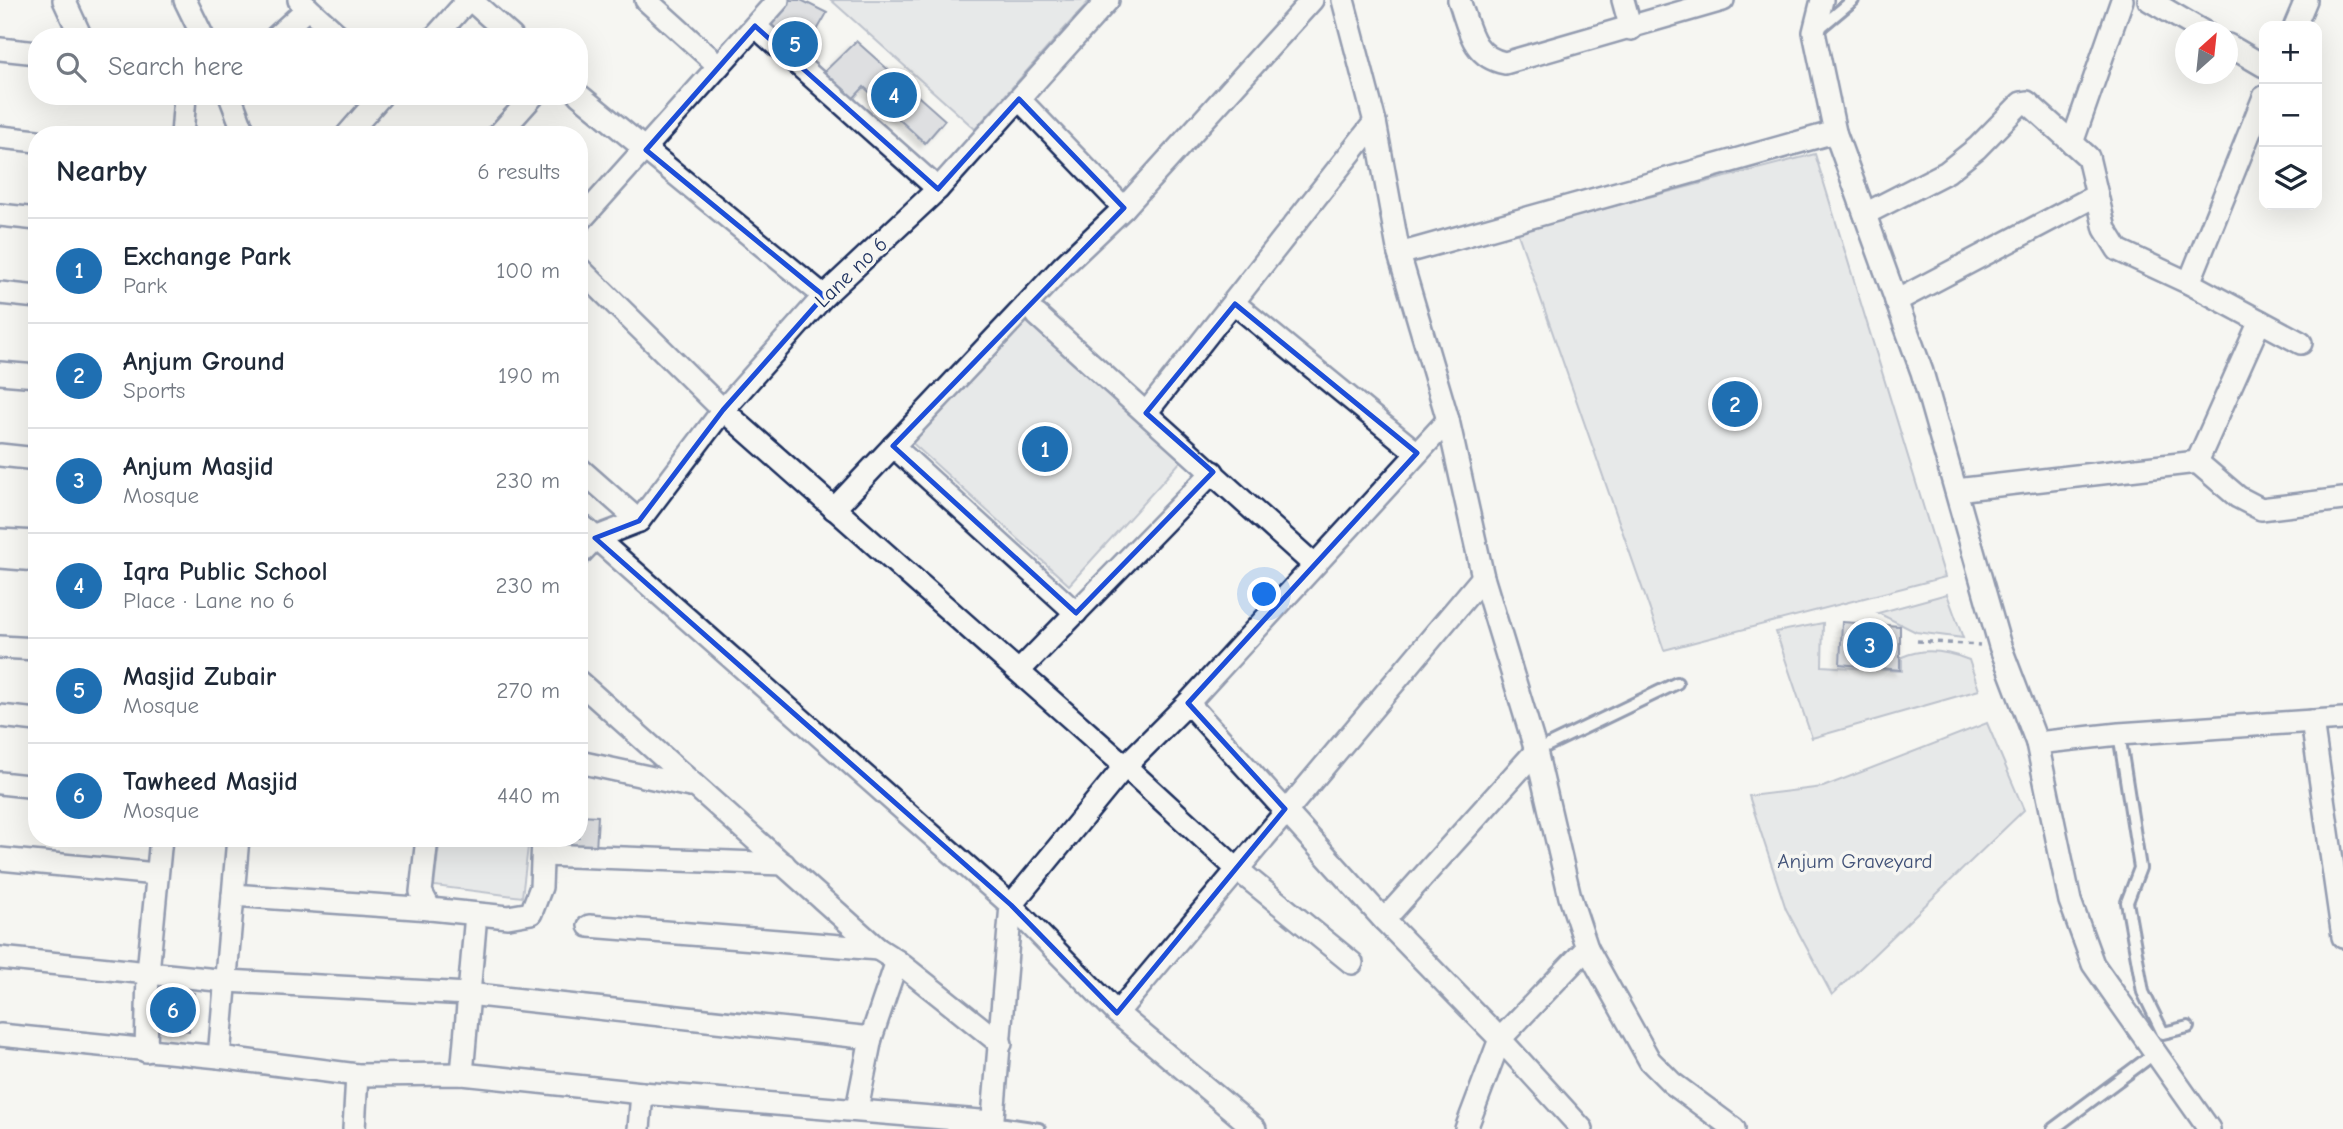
<!DOCTYPE html>
<html lang="en">
<head>
<meta charset="utf-8">
<style>
  :root { --surface:#fff; --page:#f2f2f3; --text:#1f2937; --muted:#747a83; --line:#e0e1e3; --accent:#1f6fb2 }
  body { margin:0; font-family:"Comic Neue",sans-serif; background:var(--page); color:var(--text) }
  .controls { position:absolute; right:21px; top:21px; display:grid; overflow:hidden; border-radius:14px; box-shadow:0 7px 28px #0002 }
  .controls button { width:63px; height:63px; display:grid; place-items:center; padding:0; border:0; border-bottom:2px solid var(--line); background:var(--surface); color:var(--text); font:35px sans-serif }
  .compass { position:absolute; left:2175px; top:21px; width:63px; height:63px; border-radius:50%; background:var(--surface); box-shadow:0 7px 28px #0002; rotate:27deg }
  .you { position:absolute; left:1265px; top:595px; width:24px; height:24px; margin:-18px; border:5px solid #fff; border-radius:50%; background:#1a73e8; box-shadow:0 0 0 10px #1a73e833 }
  .badge { display:grid; place-items:center; width:46px; height:46px; border-radius:50%; background:var(--accent); color:#fff; font-size:23px; font-weight:700 }
  .pin { position:absolute; translate:-50% -50%; border:4px solid #fff; box-shadow:0 2px 7px #0006 }
  .list { margin:0; padding:0; list-style:none }
  h2 { display:flex; justify-content:space-between; align-items:center; height:91px; margin:0; padding:0 28px; font-size:30px }
  h2 small { font-size:23px; font-weight:400; color:var(--muted) }
  .list li { display:grid; grid-template-columns:46px 1fr auto; gap:21px; align-items:center; box-sizing:border-box; height:105px; padding:0 28px; border-top:2px solid var(--line) }
  .list b { display:block; font-size:26px; white-space:nowrap }
  .list p { margin:0; font-size:23px; white-space:nowrap; color:var(--muted) }
  .list em { font-size:23px; font-style:normal; color:var(--muted) }
  .icon { flex:none; width:38px; height:38px; fill:none; stroke:currentColor; stroke-width:2; stroke-linecap:round; stroke-linejoin:round }
  .map { position:relative; flex:none; width:2343px; height:1129px; overflow:hidden }
  .search { position:absolute; background:var(--surface); box-shadow:0 7px 28px #0002; left:28px; top:28px; width:560px; height:77px; display:flex; align-items:center; gap:18px; box-sizing:border-box; padding:0 24px; border-radius:28px; color:var(--muted); font-size:26px }
  .panel { position:absolute; background:var(--surface); box-shadow:0 7px 28px #0002; left:28px; top:126px; width:560px; height:721px; border-radius:28px }
  .map>svg:first-child { display:block }
  .green { fill:#d6d9dd; stroke:#78849e; stroke-width:2 }
  .building { fill:#c0c4cd; stroke:#1b2f5e; stroke-width:2; filter:url(#shadow) }
  .lines { fill:none; stroke-linecap:round; stroke-linejoin:round }
  .lane-casing { stroke:#1b2f5e; stroke-width:16 }
  .street-casing { stroke:#1b2f5e; stroke-width:26 }
  .path { stroke:#1b2f5e; stroke-width:3.5; stroke-dasharray:5 5; stroke-linecap:butt }
  .lane { stroke:#f6f6f2; stroke-width:10 }
  .street { stroke:#f6f6f2; stroke-width:21 }
  .marked { fill:none; stroke:#1d4ed8; stroke-width:5; stroke-linejoin:round }
  .labels { text-anchor:middle; dominant-baseline:central; stroke-width:7; stroke-linejoin:round; paint-order:stroke }
  .street-label { font-size:21px; fill:#1b2f5e; stroke:#f6f6f2 }
  .park-label { font-size:21px; fill:#405177; stroke:#f6f6f2 }
</style>
</head>
<body>
<div class="map">
<svg width="2343" height="1129" viewBox="0 0 2343 1129">
  <defs>
    <filter id="shadow"><feDropShadow dx="-5" dy="5" stdDeviation="2" flood-color="#0004"/></filter>
  </defs>
  <rect width="100%" height="100%" fill="#f6f6f2"/>
  <filter id="ink" filterUnits="userSpaceOnUse"><feTurbulence type="fractalNoise" baseFrequency=".0143" numOctaves="2"/><feDisplacementMap in="SourceGraphic" scale="14" xChannelSelector="R" yChannelSelector="G"/><feConvolveMatrix kernelMatrix="1 2 1 2 8 2 1 2 1" color-interpolation-filters="sRGB"/></filter>
  <g filter="url(#ink)">
    <g class="green">
      <polygon points="831,0 1090,0 975,129"/>
      <polygon points="1815,154 1945,577 1664,650 1517,231"/>
      <polygon points="1021,314 1182,460 1069,585 908,439"/>
      <polygon points="1947,594 1963,638 1916,632 1878,613"/>
      <path d="M 1823,623 L 1822,666 L 1902,671 L 1902,657 C 1924,647 1947,651 1969,660 L 1979,690 L 1812,738 L 1776,632 Z"/>
      <polygon points="1987,723 2024,810 1832,995 1786,909 1749,796 1823,787"/>
      <polygon points="440,838 529,838 522,897 434,886"/>
    </g>
    <g class="building">
      <polygon points="786,0 801,0 827,13 800,60 763,27"/>
      <polygon points="856,41 945,120 925,143 864,87 849,103 820,76"/>
      <polygon points="1842,622 1900,626 1900,670 1840,664"/>
      <polygon points="579,815 598,816 596,850 551,848 551,838 579,838"/>
      <polygon points="155,985 194,993 189,1031 154,1027"/>
    </g>
    <g class="lines">
      <g class="lane-casing">
        <g id="lane">
          <polyline points="1817,30 1853,0"/>
          <polyline points="2119,734 2140,868 2127,902 2143,992 2163,1033 2188,1027"/>
          <polyline points="1536,751 1677,683"/>
          <polyline points="992,1122 1039,1129"/>
          <polyline points="2053,1129 2155,1053"/>
        </g>
      </g>
      <g class="street-casing">
        <g id="street">
          <polyline points="64,0 81,37"/>
          <polyline points="185,0 203,37"/>
          <polyline points="299,0 340,37"/>
          <polyline points="471,0 512,37"/>
          <polyline points="646,0 719,66"/>
          <polyline points="1343,0 1375,122 1399,254 1448,420 1483,577 1536,751 1570,897 1587,948 1500,1039 1466,1129"/>
          <path d="M 1459,0 C 1469,28 1472,57 1505,63 L 1723,0"/>
          <polyline points="1623,0 1631,29"/>
          <polyline points="1822,0 1814,32 1835,132 1922,372 2000,646 2037,743 2119,734 2343,719"/>
          <polyline points="2149,0 2204,32"/>
          <polyline points="755,26 938,189"/>
          <polyline points="2295,26 2306,0"/>
          <polyline points="276,37 308,8"/>
          <polyline points="435,37 468,0"/>
          <polyline points="2228,45 2264,66"/>
          <polyline points="0,49 37,53"/>
          <polyline points="579,95 824,296"/>
          <polyline points="230,96 245,135"/>
          <polyline points="1019,99 1124,208"/>
          <polyline points="182,135 185,96"/>
          <polyline points="347,135 381,96"/>
          <polyline points="498,135 533,96"/>
          <polyline points="0,137 37,141"/>
          <polyline points="2072,143 2122,0"/>
          <polyline points="1865,214 1947,172 1977,148 2021,103 2027,102 2088,157 2105,229 2118,250 2189,283 2301,343"/>
          <polyline points="0,215 37,219"/>
          <polyline points="579,222 778,0"/>
          <polyline points="1399,254 1835,132"/>
          <polyline points="579,268 723,410 1125,766 1238,870 1352,963"/>
          <polyline points="2189,283 2264,97"/>
          <polyline points="0,293 37,297"/>
          <polyline points="1896,301 2097,195"/>
          <polyline points="1235,304 1417,453"/>
          <polyline points="1037,315 1313,564"/>
          <polyline points="0,373 37,376"/>
          <polyline points="1146,413 1375,122"/>
          <polyline points="893,446 1076,613"/>
          <polyline points="0,455 37,459"/>
          <polyline points="2197,462 2260,321"/>
          <polyline points="579,468 639,521"/>
          <polyline points="1956,490 2197,462 2238,497 2261,509 2343,499"/>
          <polyline points="834,509 1063,266 1124,208 1312,0"/>
          <polyline points="579,523 1011,905 1117,1013 1255,1129"/>
          <polyline points="0,540 37,542"/>
          <polyline points="579,555 595,538 639,521 723,410 824,296 938,189 1108,0"/>
          <polyline points="0,557 37,560"/>
          <polyline points="0,647 37,649"/>
          <polyline points="1019,671 1213,472"/>
          <polyline points="579,682 878,949 897,961 1001,1044"/>
          <polyline points="1188,703 1384,920 1500,1039 1582,1129"/>
          <polyline points="0,716 37,720"/>
          <polyline points="2312,721 2343,937"/>
          <polyline points="2037,743 2070,901 2093,964 2209,1129"/>
          <polyline points="579,762 690,786"/>
          <polyline points="0,783 37,787"/>
          <polyline points="427,838 421,892 430,909 508,917 531,913 541,887 543,838"/>
          <polyline points="543,855 784,864"/>
          <polyline points="0,859 156,874"/>
          <polyline points="233,895 430,909"/>
          <polyline points="1384,920 1536,751"/>
          <polyline points="589,926 878,949"/>
          <polyline points="1587,948 1650,1061 1672,1083 1734,1129"/>
          <polyline points="0,958 227,981 468,994 871,1038"/>
          <polyline points="1117,1013 1483,577"/>
          <polyline points="0,1035 219,1057 357,1075 462,1074 642,1093 992,1122"/>
          <polyline points="146,1051 148,972 161,838"/>
          <polyline points="219,1057 238,838"/>
          <polyline points="462,1074 476,914"/>
          <polyline points="857,1109 871,1038 897,961"/>
          <polyline points="354,1129 357,1075"/>
          <polyline points="639,1129 642,1093"/>
          <polyline points="992,1129 1011,905 1125,766 1188,703 1448,420"/>
        </g>
      </g>
      <polyline class="path" points="1917,641 1980,645"/>
      <use href="#lane" class="lane"/>
      <use href="#street" class="street"/>
    </g>
  </g>
  <path d="M0 0H2343V1129H0ZM 755,26 L 938,189 L 1019,99 L 1124,208 L 893,446 L 1076,613 L 1213,472 L 1146,413 L 1235,304 L 1417,453 L 1188,703 L 1285,809 L 1117,1013 L 1011,905 L 595,538 L 639,521 L 723,410 L 824,296 L 646,150 Z" fill="#f6f6f2" fill-opacity=".55" fill-rule="evenodd"/>
  <path class="marked" d="M 755,26 L 938,189 L 1019,99 L 1124,208 L 893,446 L 1076,613 L 1213,472 L 1146,413 L 1235,304 L 1417,453 L 1188,703 L 1285,809 L 1117,1013 L 1011,905 L 595,538 L 639,521 L 723,410 L 824,296 L 646,150 Z"/>
  <g class="labels">
    <g class="street-label">
      <text transform="translate(851 272) rotate(-44)">Lane no 6</text>
    </g>
    <g class="park-label">
      <text x="1855" y="861">Anjum Graveyard</text>
    </g>
  </g>
</svg>
<div class="controls">
<button>+</button>
<button>−</button>
<button><svg class="icon" aria-label="layers" viewBox="0 0 24 24"><path d="M12 4l9 5-9 5-9-5zM3 14l9 5 9-5"/></svg></button>
</div>
<svg class="compass" viewBox="-18 -18 36 36"><path d="M0-13l5 13h-10z" fill="#e53935"/><path d="M0 13l5-13h-10z" fill="#747a83"/></svg>
<div class="you"></div>
<div class="pin badge" style="left:1045px;top:449px">1</div>
<div class="pin badge" style="left:1735px;top:404px">2</div>
<div class="pin badge" style="left:1870px;top:645px">3</div>
<div class="pin badge" style="left:894px;top:95px">4</div>
<div class="pin badge" style="left:795px;top:44px">5</div>
<div class="pin badge" style="left:173px;top:1010px">6</div>
<div class="search"><svg class="icon" aria-label="search" viewBox="0 0 24 24"><circle cx="10" cy="10" r="6"/><path d="M15 15l6 6"/></svg>Search here</div>
<section class="panel">
<h2>Nearby<small>6 results</small></h2>
<ul class="list">
<li><span class="badge">1</span><div><b>Exchange Park</b><p>Park</p></div><em>100 m</em></li>
<li><span class="badge">2</span><div><b>Anjum Ground</b><p>Sports</p></div><em>190 m</em></li>
<li><span class="badge">3</span><div><b>Anjum Masjid</b><p>Mosque</p></div><em>230 m</em></li>
<li><span class="badge">4</span><div><b>Iqra Public School</b><p>Place · Lane no 6</p></div><em>230 m</em></li>
<li><span class="badge">5</span><div><b>Masjid Zubair</b><p>Mosque</p></div><em>270 m</em></li>
<li><span class="badge">6</span><div><b>Tawheed Masjid</b><p>Mosque</p></div><em>440 m</em></li>
</ul>
</section>
</div>
</body>
</html>
